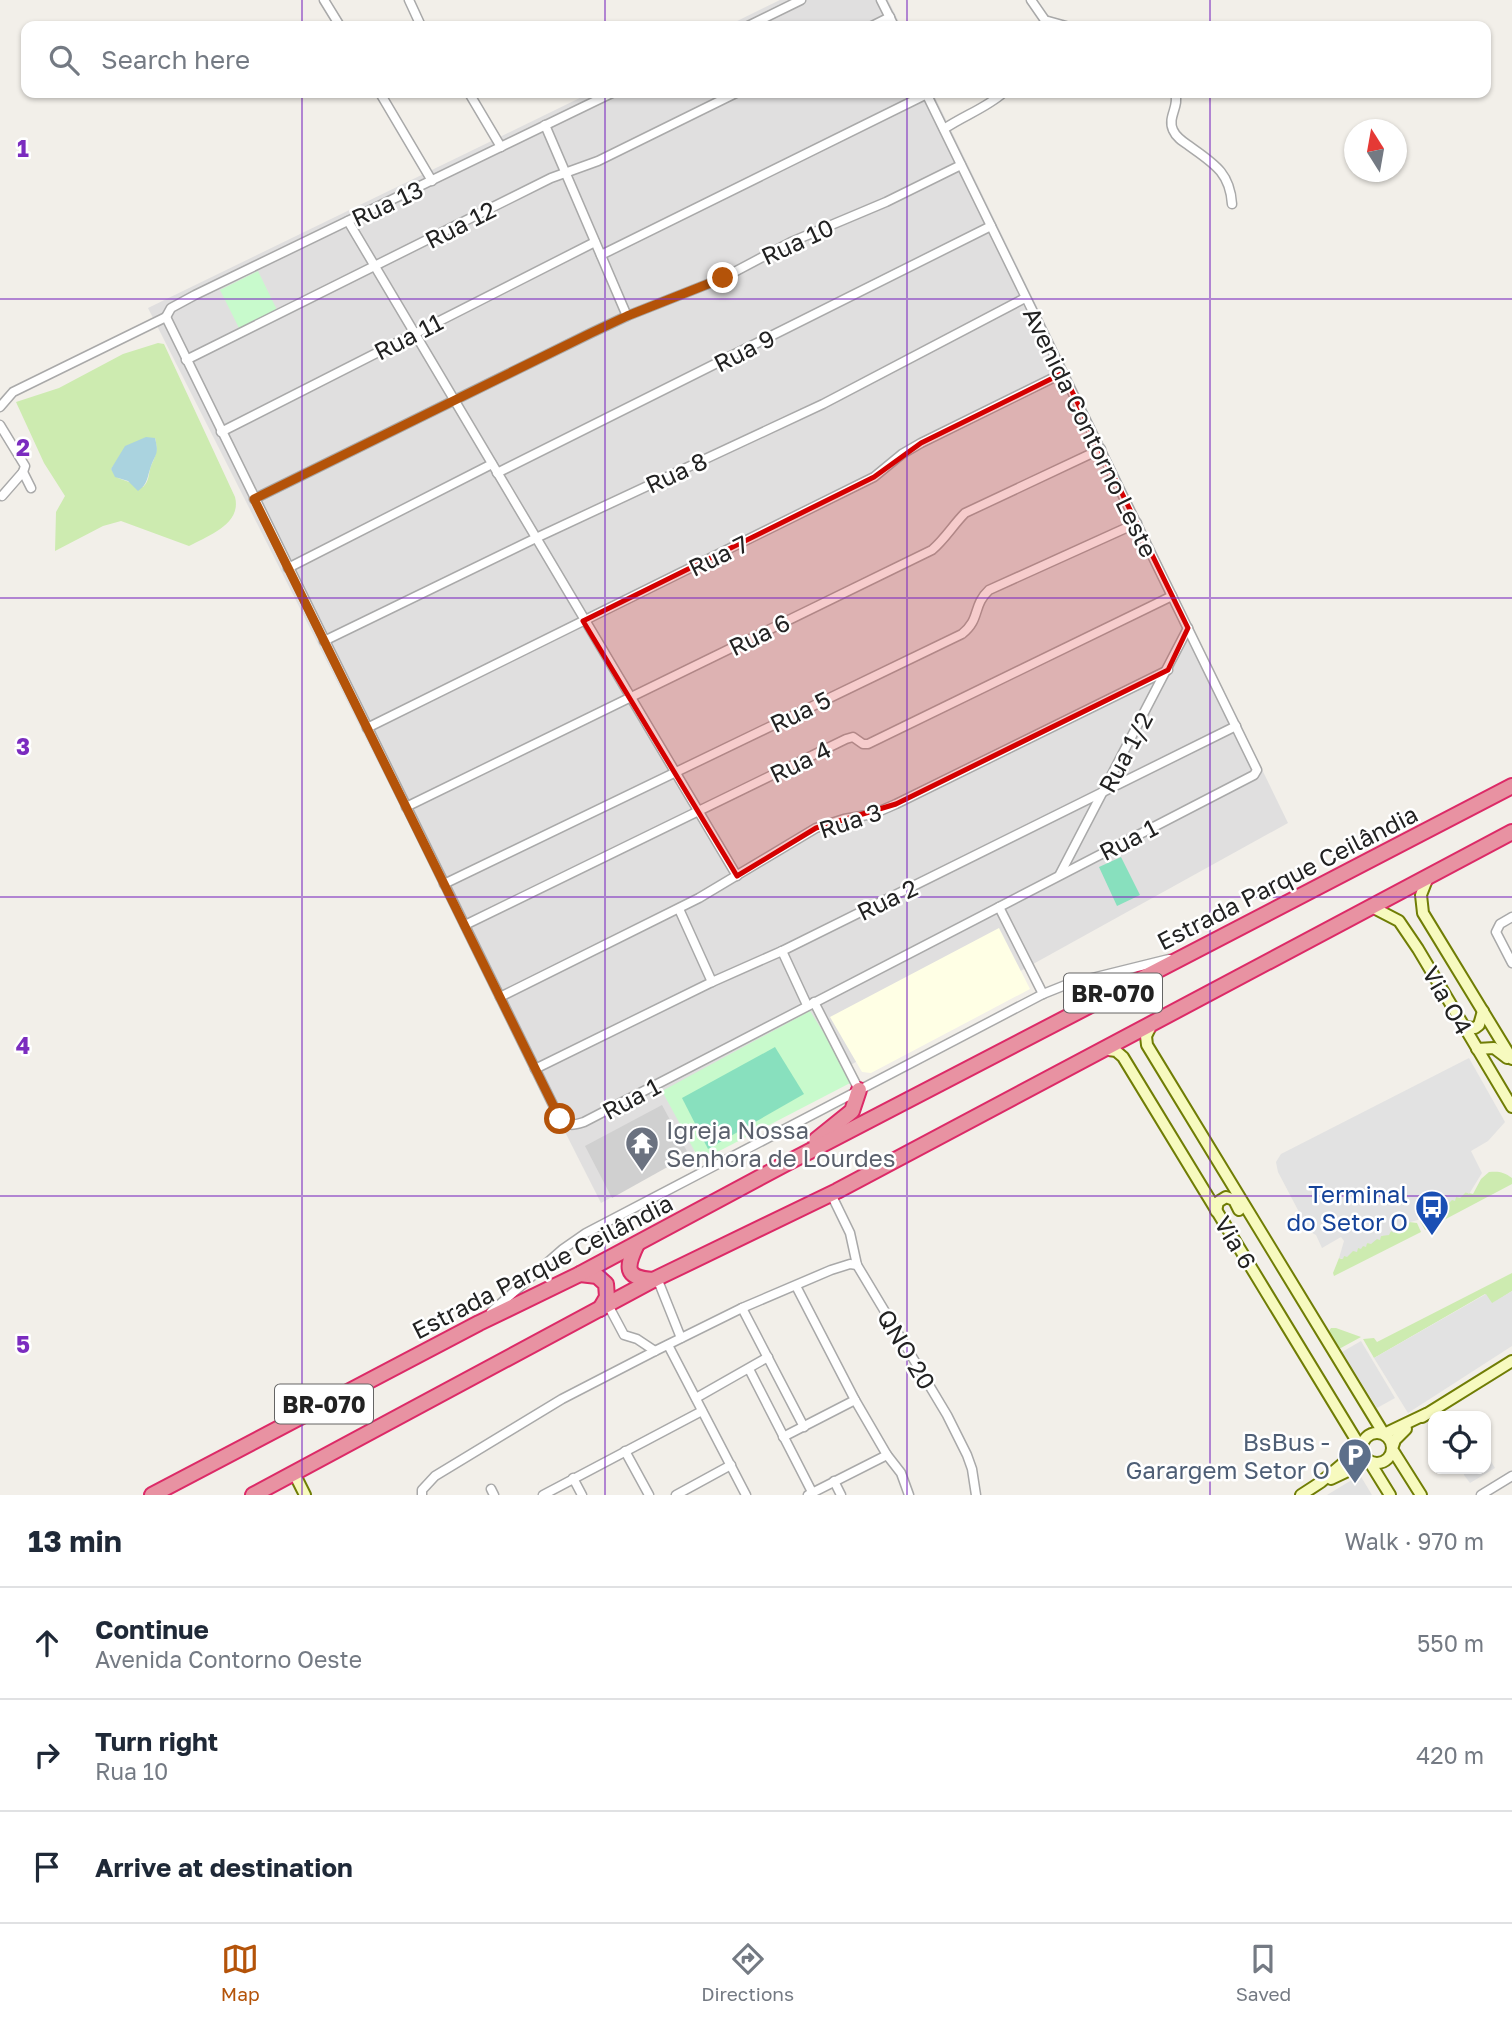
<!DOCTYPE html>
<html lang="en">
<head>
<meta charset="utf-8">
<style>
  :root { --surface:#fff; --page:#f2f2f3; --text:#1f2937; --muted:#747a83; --line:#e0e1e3; --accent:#b45309 }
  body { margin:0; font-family:"Golos Text",sans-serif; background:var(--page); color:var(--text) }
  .controls { position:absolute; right:21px; bottom:21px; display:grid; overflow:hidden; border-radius:14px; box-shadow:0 2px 5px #0004 }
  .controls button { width:63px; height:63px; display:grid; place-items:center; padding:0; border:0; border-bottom:2px solid var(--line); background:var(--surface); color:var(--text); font:35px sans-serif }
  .compass { position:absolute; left:1344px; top:119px; width:63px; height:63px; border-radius:50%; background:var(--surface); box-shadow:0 2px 5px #0004; rotate:349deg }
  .stop { position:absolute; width:21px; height:21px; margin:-16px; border:5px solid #b45309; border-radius:50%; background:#fff }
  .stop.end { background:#b45309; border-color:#fff; box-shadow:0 2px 7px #0008 }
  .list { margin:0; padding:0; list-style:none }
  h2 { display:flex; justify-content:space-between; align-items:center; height:91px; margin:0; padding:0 28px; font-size:30px }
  h2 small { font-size:23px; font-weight:400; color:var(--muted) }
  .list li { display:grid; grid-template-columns:46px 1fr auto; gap:21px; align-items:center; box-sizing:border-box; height:112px; padding:0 28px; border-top:2px solid var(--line) }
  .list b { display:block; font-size:26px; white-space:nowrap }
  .list p { margin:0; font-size:23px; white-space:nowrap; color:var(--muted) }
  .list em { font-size:23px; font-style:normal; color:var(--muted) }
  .icon { flex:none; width:38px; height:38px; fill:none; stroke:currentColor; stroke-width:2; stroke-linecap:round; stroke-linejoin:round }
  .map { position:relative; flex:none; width:1512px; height:1495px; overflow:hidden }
  .search { position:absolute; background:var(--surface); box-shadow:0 2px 5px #0004; left:21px; right:21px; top:21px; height:77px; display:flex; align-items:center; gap:18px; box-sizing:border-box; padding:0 24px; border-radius:14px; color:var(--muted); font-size:26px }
  .sheet { height:427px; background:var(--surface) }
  nav { display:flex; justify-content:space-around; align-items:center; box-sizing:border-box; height:98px; border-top:2px solid var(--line); background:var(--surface); font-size:19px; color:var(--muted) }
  nav a { display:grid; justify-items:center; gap:4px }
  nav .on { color:var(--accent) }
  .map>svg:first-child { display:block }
  .residential { fill:#e0dfdf }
  .education { fill:#ffffe5 }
  .religious { fill:#d0d0d0 }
  .grass { fill:#cdebb0; fill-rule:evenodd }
  .park { fill:#c8facc }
  .pitch { fill:#88e0be }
  .parking { fill:#e2e2e2 }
  .water { fill:#aad3df }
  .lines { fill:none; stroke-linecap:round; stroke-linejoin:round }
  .street-casing { stroke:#a9a9a9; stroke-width:11 }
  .secondary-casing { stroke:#707d05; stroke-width:14 }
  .highway-casing { stroke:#dc2a67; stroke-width:18 }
  .street { stroke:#fff; stroke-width:8 }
  .secondary { stroke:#f7fabf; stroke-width:10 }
  .highway { stroke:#e892a2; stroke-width:14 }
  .route { stroke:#b45309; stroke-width:9 }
  .marked { fill:#d40000; fill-opacity:0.2; stroke:#d40000; stroke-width:5; stroke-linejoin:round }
  .grid { fill:none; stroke:#7b2cbf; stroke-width:2; stroke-opacity:0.55 }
  .labels { text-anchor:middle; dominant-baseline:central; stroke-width:5; stroke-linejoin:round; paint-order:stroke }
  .shield { fill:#fff; stroke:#646464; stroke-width:2 }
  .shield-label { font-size:23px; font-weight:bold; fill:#222 }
  .street-label { font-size:24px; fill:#222; stroke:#fff }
  .worship-label { font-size:24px; fill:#5b616d; stroke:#fff; text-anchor:start }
  .transit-label { font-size:24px; fill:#164399; stroke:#fff; text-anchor:end }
  .service-label { font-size:24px; fill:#4e5e75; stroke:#fff; text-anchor:end }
  .grid-label { font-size:23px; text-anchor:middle; font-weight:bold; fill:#7b2cbf; stroke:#fff; stroke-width:5; stroke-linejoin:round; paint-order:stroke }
</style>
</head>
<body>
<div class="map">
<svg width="1512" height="1495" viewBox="0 0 1512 1495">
  <rect width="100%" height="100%" fill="#f2efe9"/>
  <g class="residential">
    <polygon points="780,0 888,0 901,26 727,26"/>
    <polygon points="590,93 933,93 1288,823 601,1203 148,308"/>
  </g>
  <polygon class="education" points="999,928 1030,989 871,1073 862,1072 830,1017"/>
  <polygon class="religious" points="662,1105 689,1155 612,1198 585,1146"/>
  <g class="grass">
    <path d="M 158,343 L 164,344 L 235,497 C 242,524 208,536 189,546 L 121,521 L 103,526 L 55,551 L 56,512 L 65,496 L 44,463 L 16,402 L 59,388 L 123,354 ZM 155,438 C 158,450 156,455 151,466 C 148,474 150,480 143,487 L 118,478 L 111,469 L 114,465 Z"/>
    <path d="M 1489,1172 C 1499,1171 1504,1172 1512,1178 L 1512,1184 L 1425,1230 L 1420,1221 L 1424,1214 L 1465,1192 L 1473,1194 L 1481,1179 Z"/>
    <polygon points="1409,1222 1417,1223 1421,1232 1334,1276 1333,1273 1339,1258 1342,1259 1344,1255"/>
    <polygon points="1512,1273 1512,1291 1492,1304 1485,1294 1374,1358 1363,1339 1374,1338 1377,1342"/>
    <polygon points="1331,1328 1336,1328 1361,1337 1339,1349 1329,1331"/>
  </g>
  <g class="park">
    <polygon points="258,271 278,312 240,330 220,290"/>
    <polygon points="810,1011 854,1081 700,1161 662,1091"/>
  </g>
  <g class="pitch">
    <polygon points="1121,857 1140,895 1117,906 1099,867"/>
    <polygon points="775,1047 804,1094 708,1149 682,1098"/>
  </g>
  <g class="parking">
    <polygon points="1469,1058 1505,1122 1488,1141 1471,1151 1482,1173 1469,1194 1466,1192 1460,1198 1456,1197 1455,1201 1452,1200 1446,1206 1442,1205 1441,1208 1438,1207 1437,1211 1424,1215 1422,1218 1419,1217 1418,1220 1410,1222 1404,1228 1400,1227 1399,1230 1396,1229 1394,1233 1391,1231 1389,1235 1381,1236 1380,1240 1377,1239 1371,1244 1367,1243 1366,1247 1363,1246 1361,1249 1358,1248 1357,1252 1353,1251 1347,1257 1344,1256 1343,1259 1339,1258 1344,1241 1341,1237 1322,1248 1316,1235 1309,1231 1278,1172 1276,1162 1281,1154"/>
    <polygon points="1512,1291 1512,1346 1408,1413 1374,1358 1486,1294 1492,1303"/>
    <polygon points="1361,1341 1395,1398 1377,1408 1342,1352"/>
    <polygon points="1486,1453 1495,1468 1470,1483 1464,1475 1463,1469 1486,1469"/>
    <polygon points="1360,1475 1372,1495 1327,1495"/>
  </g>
  <path class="water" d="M 146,437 L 155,438 C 159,454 156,453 151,466 C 147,477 148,484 138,491 L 128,481 L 115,477 L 111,469 L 125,446 Z"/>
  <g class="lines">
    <g class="street-casing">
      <g id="street">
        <polyline points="324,0 340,26"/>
        <polyline points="409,0 421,26"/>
        <polyline points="881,0 894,26"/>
        <polyline points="1031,0 1049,26"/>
        <polyline points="1048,21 1066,26"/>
        <polyline points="748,26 801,0"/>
        <polyline points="872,26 890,17"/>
        <polyline points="380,93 432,181"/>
        <polyline points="469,93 501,147"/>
        <path d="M 1175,93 C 1180,106 1167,117 1173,130 C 1176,137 1182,141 1188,145 C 1213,163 1230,172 1232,204"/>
        <polyline points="545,125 627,316"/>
        <path d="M 944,129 C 963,116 986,108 1003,93"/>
        <polyline points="348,221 737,876"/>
        <polyline points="601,255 927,94"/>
        <path d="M 166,317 L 560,1119 C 568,1127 574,1125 584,1122 L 1254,775 L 1257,770 L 926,93"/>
        <polyline points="166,317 171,308 195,295 612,93"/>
        <polyline points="186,360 551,178 598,161 736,93"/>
        <polyline points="0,407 13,392 166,317"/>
        <polyline points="0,425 25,466 23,472 2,496"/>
        <polyline points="221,432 595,242"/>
        <polyline points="23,472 31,488"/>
        <polyline points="497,473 991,226"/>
        <polyline points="254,499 591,333 627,316 723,278 791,242 886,202 961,165"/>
        <polyline points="288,568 492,464"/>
        <polyline points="324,641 536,538 823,404 1025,298"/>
        <polyline points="367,728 874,477 902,454 921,443 1063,373"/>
        <path d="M 406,807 L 932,550 C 945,539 953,525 965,513 L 1101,449"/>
        <polyline points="1060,874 1188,628"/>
        <path d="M 444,884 L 962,634 C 981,619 972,606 989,590 L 1137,523"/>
        <polyline points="999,907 1043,994"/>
        <polyline points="679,909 712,982"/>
        <polyline points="1512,917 1500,924 1496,932 1512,963"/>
        <polyline points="465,925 846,739 853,737 863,744 868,744 1172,596"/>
        <polyline points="782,951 807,1005"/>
        <polyline points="500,997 699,898 816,828 844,819 873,814 896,804 1168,670"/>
        <polyline points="814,1002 859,1090"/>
        <polyline points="535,1069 712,982 782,951 1236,726"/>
        <polyline points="831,1194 850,1233 857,1265 947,1415 967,1455 972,1469 976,1495"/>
        <polyline points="657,1278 681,1338"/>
        <polyline points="796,1286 855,1400 887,1455 901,1473 909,1495"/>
        <polyline points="608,1305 624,1335 637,1339 655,1351"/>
        <polyline points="742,1308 804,1427"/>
        <polyline points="491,1312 563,1249 586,1233 1043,994 1068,984 1169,959"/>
        <polyline points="668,1345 746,1495"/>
        <polyline points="749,1369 812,1492"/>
        <polyline points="696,1398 768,1357"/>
        <polyline points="783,1437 855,1400"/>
        <polyline points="625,1451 649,1495"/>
        <polyline points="573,1478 582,1495"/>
        <polyline points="834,1481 841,1495"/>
        <polyline points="491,1489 494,1495"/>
        <polyline points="422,1495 422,1490 435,1476 562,1399 655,1351 742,1308 831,1270 850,1264 857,1265"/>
        <polyline points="543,1495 702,1411"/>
        <polyline points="676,1495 731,1465"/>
        <polyline points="808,1495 887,1455"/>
        <polyline points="1481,1495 1512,1476"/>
      </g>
    </g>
    <g class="secondary-casing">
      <g id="secondary">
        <polyline points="1428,877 1421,895 1423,913 1512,1059"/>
        <polyline points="1372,907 1399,921 1418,949 1512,1107"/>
        <polyline points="1152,1024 1146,1036 1147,1045 1384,1434 1426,1414"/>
        <polyline points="1463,1027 1475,1028 1479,1025 1483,1011"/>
        <polyline points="1102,1049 1116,1051 1123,1057 1361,1448 1321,1482 1301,1495"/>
        <polyline points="1477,1049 1494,1048 1507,1058"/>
        <polyline points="1216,1211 1218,1202 1226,1197 1234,1200 1239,1210"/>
        <polyline points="1422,1417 1512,1361"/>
        <polyline points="1406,1429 1395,1440 1392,1449 1421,1495"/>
        <circle cx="1377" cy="1448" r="15"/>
        <polyline points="294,1473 305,1495"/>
        <polyline points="1331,1479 1369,1461 1390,1495"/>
      </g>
    </g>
    <g class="highway-casing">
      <g id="highway">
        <polyline points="816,1140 852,1111 859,1090"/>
        <path d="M 637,1244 C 626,1267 624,1278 653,1280"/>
        <polyline points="580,1274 597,1276 606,1284 607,1297 600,1309"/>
        <polyline points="152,1495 479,1323 580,1274 785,1164 1512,786"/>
        <polyline points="253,1495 653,1280 837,1191 1512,832"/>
      </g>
    </g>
    <use href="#street" class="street"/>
    <use href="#secondary" class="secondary"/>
    <use href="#highway" class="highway"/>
  </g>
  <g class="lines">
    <polyline class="route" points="560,1119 254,499 591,333 627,316 723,278"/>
  </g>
  <path class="marked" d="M 1063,373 L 1188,628 L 1168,670 L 896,804 L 816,828 L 737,876 L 583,621 L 874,477 L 921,443 Z"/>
  <path class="grid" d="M 302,0 L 302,26M 605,0 L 605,26M 907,0 L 907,26M 1210,0 L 1210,26M 302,93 L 302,1495M 605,93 L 605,1495M 907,93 L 907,1495M 1210,93 L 1210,1495M 0,299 L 1512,299M 0,598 L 1512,598M 0,897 L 1512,897M 0,1196 L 1512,1196"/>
  <defs>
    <g id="temple-pin" transform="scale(1.75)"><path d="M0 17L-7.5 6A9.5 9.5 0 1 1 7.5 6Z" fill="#6b7280" stroke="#fff"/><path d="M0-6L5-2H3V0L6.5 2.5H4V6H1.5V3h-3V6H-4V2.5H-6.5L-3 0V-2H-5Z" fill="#fff"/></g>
    <g id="bus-pin" transform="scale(1.75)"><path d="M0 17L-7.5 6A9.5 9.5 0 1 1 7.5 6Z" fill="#1a4fb4" stroke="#fff"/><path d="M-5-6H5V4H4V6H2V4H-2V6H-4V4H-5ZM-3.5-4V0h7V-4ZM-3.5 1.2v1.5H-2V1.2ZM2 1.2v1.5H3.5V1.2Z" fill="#fff"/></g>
    <g id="parking-pin" transform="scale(1.75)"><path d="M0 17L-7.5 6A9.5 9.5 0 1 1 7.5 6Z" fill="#5c6f8a" stroke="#fff"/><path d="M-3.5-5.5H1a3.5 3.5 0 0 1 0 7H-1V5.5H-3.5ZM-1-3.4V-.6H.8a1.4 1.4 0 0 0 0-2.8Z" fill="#fff"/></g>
  </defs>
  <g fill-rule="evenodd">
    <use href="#temple-pin" x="642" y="1143"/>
    <use href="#bus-pin" x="1432" y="1207"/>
    <use href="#parking-pin" x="1355" y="1455"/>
  </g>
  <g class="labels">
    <g class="shield">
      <rect x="1064" y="973.5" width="98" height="39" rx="5"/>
      <rect x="275" y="1384.5" width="98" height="39" rx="5"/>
    </g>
    <g class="shield-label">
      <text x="1113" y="993">BR-070</text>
      <text x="324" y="1404">BR-070</text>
    </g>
    <g class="street-label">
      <text transform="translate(387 203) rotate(-25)">Rua 13</text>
      <text transform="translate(460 224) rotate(-27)">Rua 12</text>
      <text transform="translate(797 241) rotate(-25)">Rua 10</text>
      <text transform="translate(408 336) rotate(-27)">Rua 11</text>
      <text transform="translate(744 350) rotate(-27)">Rua 9</text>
      <text transform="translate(1091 432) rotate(64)">Avenida Contorno Leste</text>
      <text transform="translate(676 472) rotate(-25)">Rua 8</text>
      <text transform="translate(718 555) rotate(-26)">Rua 7</text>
      <text transform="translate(759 634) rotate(-26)">Rua 6</text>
      <text transform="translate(800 711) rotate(-26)">Rua 5</text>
      <text transform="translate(1125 752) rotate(-62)">Rua 1/2</text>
      <text transform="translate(800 761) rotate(-26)">Rua 4</text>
      <text transform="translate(850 820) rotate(-18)">Rua 3</text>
      <text transform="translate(1128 839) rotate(-27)">Rua 1</text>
      <text transform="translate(1287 877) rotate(-27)">Estrada Parque Ceilândia</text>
      <text transform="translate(887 899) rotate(-26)">Rua 2</text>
      <text transform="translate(1448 1000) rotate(60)">Via O4</text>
      <text transform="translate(631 1098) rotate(-28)">Rua 1</text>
      <text transform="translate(1236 1242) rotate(59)">Via 6</text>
      <text transform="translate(542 1266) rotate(-27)">Estrada Parque Ceilândia</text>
      <text transform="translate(907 1349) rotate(59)">QNO 20</text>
    </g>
    <g class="worship-label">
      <text x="666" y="1129">Igreja Nossa<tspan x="666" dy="28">Senhora de Lourdes</tspan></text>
    </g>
    <g class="transit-label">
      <text x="1408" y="1193">Terminal<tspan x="1408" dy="28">do Setor O</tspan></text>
    </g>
    <g class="service-label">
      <text x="1330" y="1441">BsBus -<tspan x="1330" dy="28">Garargem Setor O</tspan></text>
    </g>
  </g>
  <g class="grid-label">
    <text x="23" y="157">1</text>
    <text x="23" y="456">2</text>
    <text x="23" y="755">3</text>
    <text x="23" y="1054">4</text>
    <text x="23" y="1353">5</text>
  </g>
</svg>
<div class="controls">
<button><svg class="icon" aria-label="locate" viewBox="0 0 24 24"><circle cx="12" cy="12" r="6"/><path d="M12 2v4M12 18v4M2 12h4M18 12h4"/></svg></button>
</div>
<svg class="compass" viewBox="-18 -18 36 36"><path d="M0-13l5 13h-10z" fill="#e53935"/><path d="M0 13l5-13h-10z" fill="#747a83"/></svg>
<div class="stop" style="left:560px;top:1119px"></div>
<div class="stop end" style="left:723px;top:278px"></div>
<div class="search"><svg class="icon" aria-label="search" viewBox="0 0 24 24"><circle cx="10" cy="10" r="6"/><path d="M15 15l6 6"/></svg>Search here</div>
</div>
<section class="sheet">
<h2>13 min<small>Walk · 970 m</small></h2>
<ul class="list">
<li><svg class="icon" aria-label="ahead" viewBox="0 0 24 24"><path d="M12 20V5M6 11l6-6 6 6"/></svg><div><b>Continue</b><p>Avenida Contorno Oeste</p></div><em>550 m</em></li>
<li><svg class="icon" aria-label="right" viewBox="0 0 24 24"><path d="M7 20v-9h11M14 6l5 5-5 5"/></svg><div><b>Turn right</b><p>Rua 10</p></div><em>420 m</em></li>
<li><svg class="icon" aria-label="arrive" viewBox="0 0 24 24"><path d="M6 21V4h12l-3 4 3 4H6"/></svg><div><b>Arrive at destination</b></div></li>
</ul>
</section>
<nav>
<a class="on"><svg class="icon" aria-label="map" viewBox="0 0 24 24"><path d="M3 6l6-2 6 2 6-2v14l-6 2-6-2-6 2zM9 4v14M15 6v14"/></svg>Map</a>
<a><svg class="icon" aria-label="directions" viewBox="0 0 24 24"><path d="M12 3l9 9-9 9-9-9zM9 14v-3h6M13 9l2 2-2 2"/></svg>Directions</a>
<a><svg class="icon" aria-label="saved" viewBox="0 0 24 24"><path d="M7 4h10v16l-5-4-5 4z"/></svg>Saved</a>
</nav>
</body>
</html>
